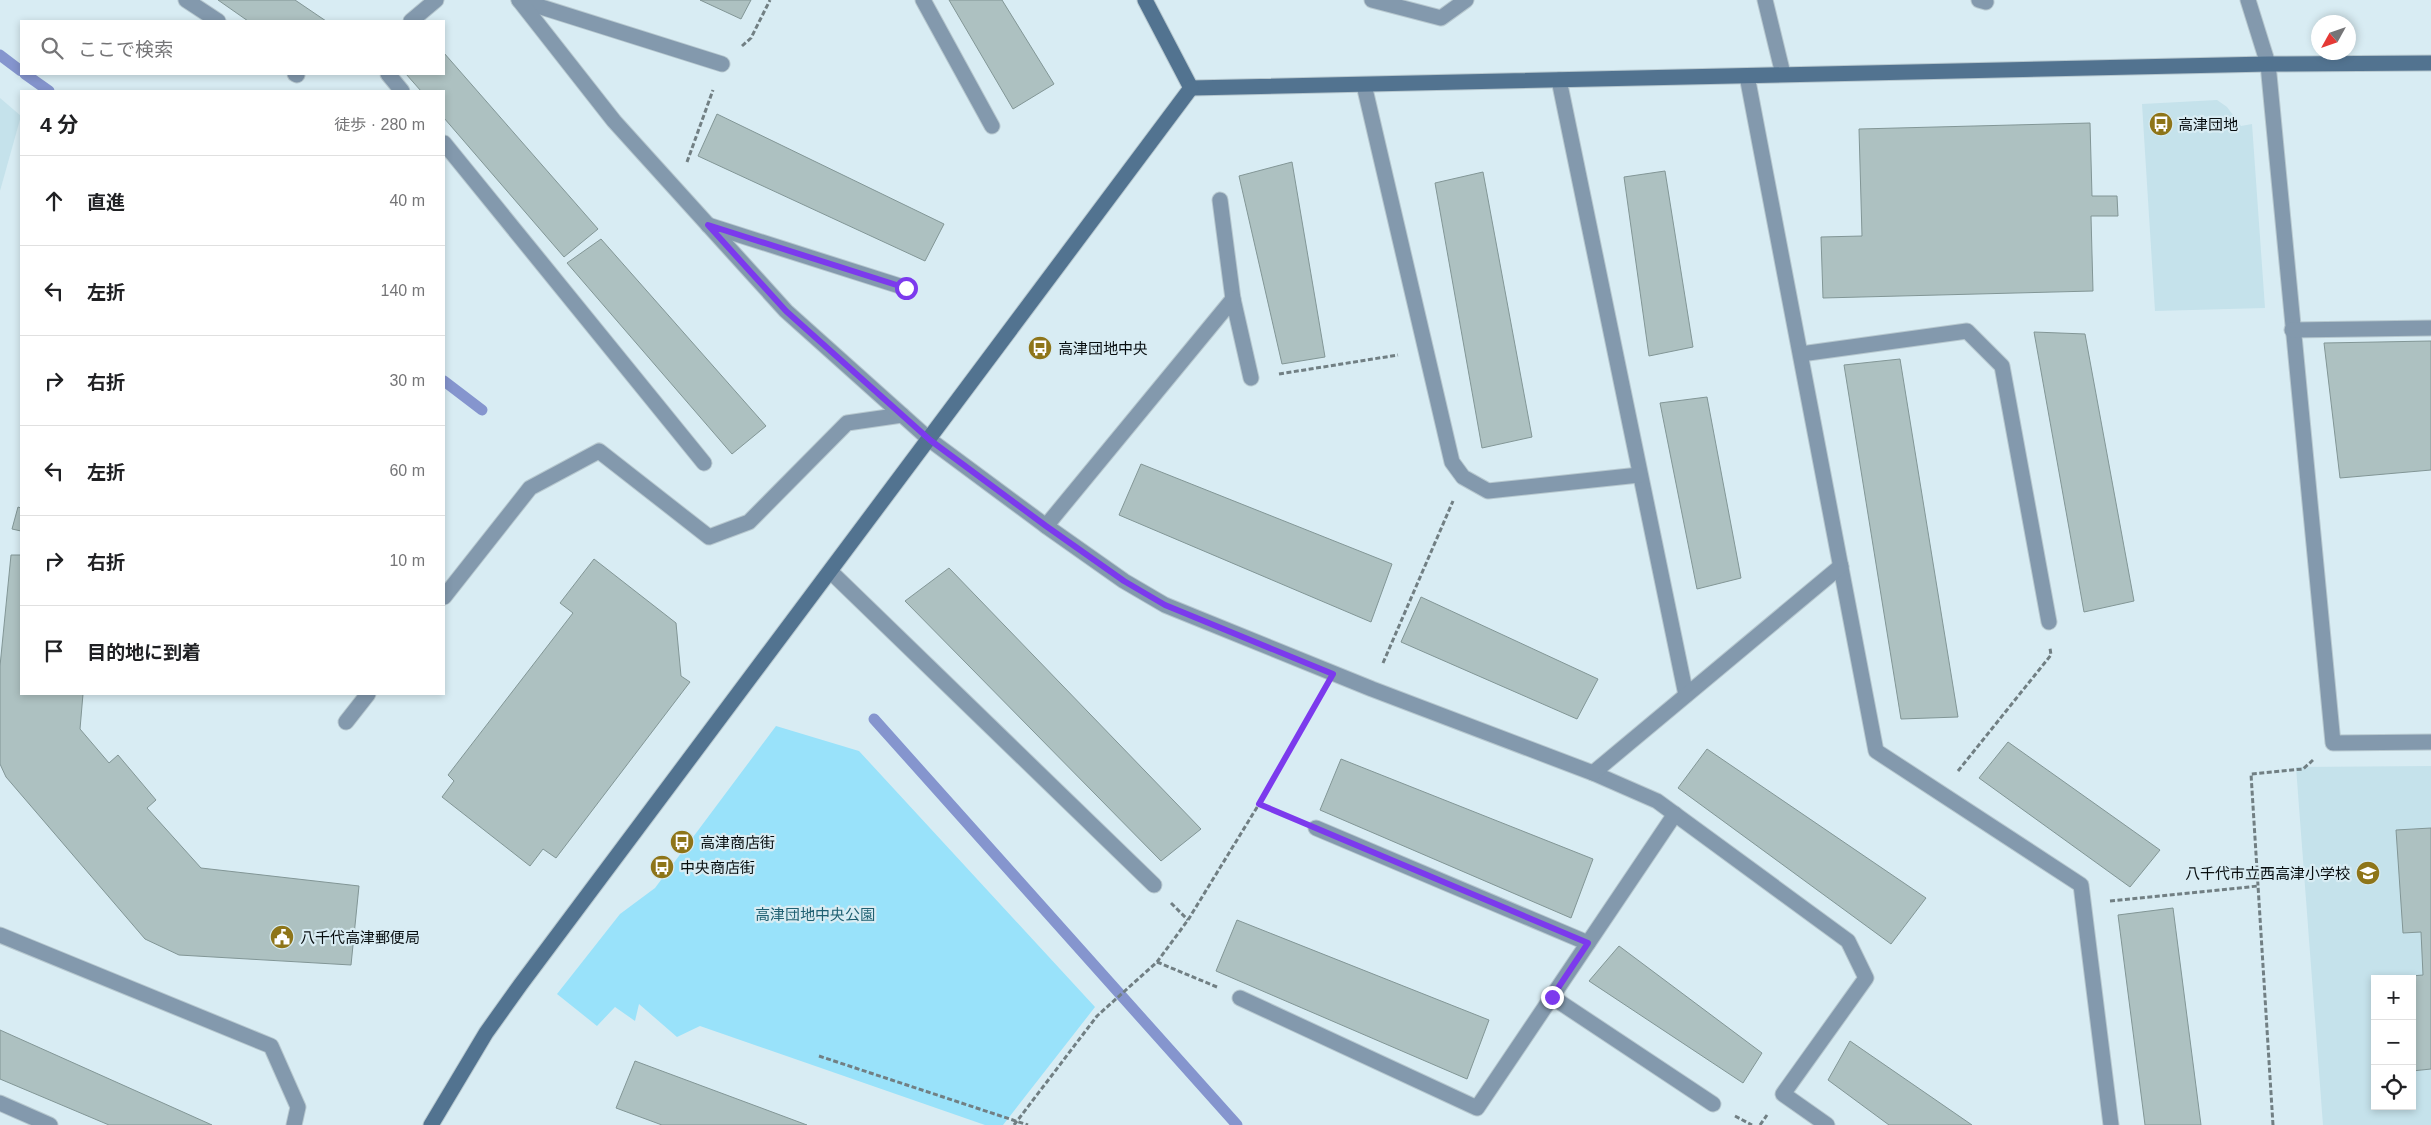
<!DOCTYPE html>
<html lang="ja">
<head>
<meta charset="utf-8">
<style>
  :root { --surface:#fff; --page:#f2f2f2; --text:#202124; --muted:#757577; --line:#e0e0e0 }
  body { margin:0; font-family:Helvetica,"Noto Sans JP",sans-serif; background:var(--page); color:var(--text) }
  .controls { position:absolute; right:15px; bottom:15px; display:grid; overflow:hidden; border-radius:0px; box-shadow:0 2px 8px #0003 }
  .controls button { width:45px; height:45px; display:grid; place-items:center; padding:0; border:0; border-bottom:1px solid var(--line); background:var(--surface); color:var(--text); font:25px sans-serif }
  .compass { position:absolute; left:2311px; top:15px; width:45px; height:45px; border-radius:50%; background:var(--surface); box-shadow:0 2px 8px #0003; rotate:230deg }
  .stop { position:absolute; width:15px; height:15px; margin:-11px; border:4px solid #7c3aed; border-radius:50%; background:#fff }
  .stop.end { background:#7c3aed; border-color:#fff; box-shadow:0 1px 5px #0008 }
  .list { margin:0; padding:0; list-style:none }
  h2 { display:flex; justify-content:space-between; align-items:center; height:65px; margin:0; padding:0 20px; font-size:21px }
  h2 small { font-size:16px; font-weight:400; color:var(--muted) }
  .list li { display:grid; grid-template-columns:32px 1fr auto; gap:15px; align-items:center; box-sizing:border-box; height:90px; padding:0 20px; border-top:1px solid var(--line) }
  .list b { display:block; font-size:19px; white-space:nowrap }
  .list em { font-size:16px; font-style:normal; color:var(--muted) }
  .icon { flex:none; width:28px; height:28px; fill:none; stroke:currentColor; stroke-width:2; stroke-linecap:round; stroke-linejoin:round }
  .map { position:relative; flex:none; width:2431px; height:1125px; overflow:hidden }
  .search { position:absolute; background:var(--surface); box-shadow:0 2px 8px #0003; left:20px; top:20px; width:425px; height:55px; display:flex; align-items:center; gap:12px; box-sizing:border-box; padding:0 18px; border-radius:0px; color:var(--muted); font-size:19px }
  .panel { position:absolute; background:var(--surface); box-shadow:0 2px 8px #0003; left:20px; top:90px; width:425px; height:605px; border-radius:0px }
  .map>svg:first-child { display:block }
  .built { fill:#c5e2eb; fill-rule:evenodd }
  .green { fill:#99e2fa }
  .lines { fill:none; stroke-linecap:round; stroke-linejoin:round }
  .stream { stroke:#8595ce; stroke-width:11 }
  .building { fill:#adc1c1; stroke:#829696 }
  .lane-casing { stroke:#b7c8cf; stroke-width:17 }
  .street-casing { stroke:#b7c8cf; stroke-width:17 }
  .secondary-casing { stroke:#b7c8cf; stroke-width:17 }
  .path { stroke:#717f83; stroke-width:3; stroke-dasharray:5 2.5; stroke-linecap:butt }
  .lane { stroke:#8399ad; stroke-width:15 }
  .street { stroke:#8399ad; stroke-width:15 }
  .secondary { stroke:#527390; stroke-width:15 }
  .route { stroke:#7c3aed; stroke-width:6 }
  .labels { text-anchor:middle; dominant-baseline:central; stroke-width:4.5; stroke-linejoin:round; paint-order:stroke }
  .poi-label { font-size:15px; fill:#070d0f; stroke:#d8ecf3; text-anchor:start }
  .park-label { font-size:15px; fill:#1f6072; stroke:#d8ecf3 }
</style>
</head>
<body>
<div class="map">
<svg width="2431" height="1125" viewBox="0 0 2431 1125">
  <rect width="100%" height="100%" fill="#d8ecf3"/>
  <g class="built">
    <polygon points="0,98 21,116 0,191"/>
    <polygon points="2217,100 2227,107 2241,126 2252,124 2265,308 2155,311 2142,104"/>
    <path d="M 2431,766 L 2431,1125 L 2323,1125 L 2296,767 ZM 2375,979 L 2412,979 L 2412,1106 L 2375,1106 Z"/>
  </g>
  <polygon class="green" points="776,726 859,751 1095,1007 1003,1125 985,1125 700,1026 677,1037 639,1004 635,1021 615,1007 597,1026 557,994 620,914 655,888"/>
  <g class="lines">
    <g class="stream">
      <polyline points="0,55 21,71"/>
      <polyline points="25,74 49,91"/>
      <polyline points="444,381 482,410"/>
      <polyline points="874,719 1237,1125"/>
    </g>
  </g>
  <g class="building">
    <polygon points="218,0 295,0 326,21 248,21"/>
    <polygon points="700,0 751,0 741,19"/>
    <polygon points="949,0 1002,0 1054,84 1013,109"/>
    <polygon points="444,53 598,229 564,257 444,118 444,91 421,91 406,74 444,74"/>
    <polygon points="717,114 944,224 925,261 698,156"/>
    <polygon points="2090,123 2092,196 2117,196 2118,216 2091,216 2093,291 1823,298 1821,237 1862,236 1859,129"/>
    <polygon points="1292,162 1325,357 1282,364 1239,176"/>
    <polygon points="1665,171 1693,347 1649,356 1624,177"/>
    <polygon points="1483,172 1532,437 1482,448 1435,183"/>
    <polygon points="601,239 766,426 732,454 567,263"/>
    <polygon points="2034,332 2085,334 2134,601 2084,612"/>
    <polygon points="2431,341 2431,470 2340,478 2324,343"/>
    <polygon points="1900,359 1958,717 1901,719 1844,365"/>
    <polygon points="1707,397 1741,578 1697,589 1660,403"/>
    <polygon points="1141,464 1392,564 1371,622 1119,515"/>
    <polygon points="18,507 21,508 21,531 12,529"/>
    <polygon points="11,555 21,555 21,694 83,694 80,729 109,763 118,755 156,800 147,808 201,868 359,886 351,965 179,955 145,939 6,777 0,764 0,666"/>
    <polygon points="594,559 676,623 681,676 690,682 556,858 543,849 530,866 442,797 454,781 448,775 573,613 560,603"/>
    <polygon points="949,568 1201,829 1161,861 905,601"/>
    <polygon points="1421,597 1598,679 1577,719 1401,642"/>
    <polygon points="2008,742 2160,850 2130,887 1979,778"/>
    <polygon points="1707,749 1926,898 1891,944 1678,788"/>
    <polygon points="1341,759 1593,859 1571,918 1320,810"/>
    <polygon points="2431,828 2431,1069 2412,1071 2412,979 2399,977 2423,975 2421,932 2403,933 2396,830"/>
    <polygon points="2173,908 2201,1125 2145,1125 2118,915"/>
    <polygon points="1237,920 1489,1020 1467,1079 1216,971"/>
    <polygon points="1619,946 1762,1053 1743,1083 1589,981"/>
    <polygon points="0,1030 212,1125 109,1125 0,1079"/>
    <polygon points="1850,1041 1972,1125 1889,1125 1828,1080"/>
    <polygon points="635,1061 807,1125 662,1125 616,1108"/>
  </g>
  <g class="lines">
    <g class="lane-casing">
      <g id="lane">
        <polyline points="186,0 218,21"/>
        <polyline points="519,0 722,64"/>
        <polyline points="923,0 992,126"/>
        <polyline points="1372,0 1441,18 1466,0"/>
        <polyline points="1979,0 1986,2"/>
        <polyline points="411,21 436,0"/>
        <polyline points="295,74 297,75"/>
        <polyline points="388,74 402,91"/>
        <polyline points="1747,76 1876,751 2081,885 2111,1125"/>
        <polyline points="1559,80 1686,695"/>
        <polyline points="1364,85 1452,462 1463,477 1488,491 1639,475"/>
        <polyline points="444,143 704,463"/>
        <polyline points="1220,200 1233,299 1251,378"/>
        <polyline points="708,225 906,288"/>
        <polyline points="1801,354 1967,331 2002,366 2049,622"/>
        <polyline points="930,440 1046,526 1124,581 1165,605 1372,689 1593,773 1657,801 1848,941 1866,978 1783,1094 1827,1125"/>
        <polyline points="1046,526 1233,299"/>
        <polyline points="831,572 1154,885"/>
        <polyline points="444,597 530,488 599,451 709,537 749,522 847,423 902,415"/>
        <polyline points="346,722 368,694"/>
        <polyline points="1593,773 1841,566"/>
        <polyline points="1316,828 1588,943"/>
        <polyline points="1552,997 1713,1104"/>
        <polyline points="1240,998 1477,1108 1675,814"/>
        <polyline points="0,1103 50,1125"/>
      </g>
    </g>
    <g class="street-casing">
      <g id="street">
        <polyline points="519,0 614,121 786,311 930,440"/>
        <polyline points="1765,0 1783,74"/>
        <polyline points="2248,0 2268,64 2333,743 2431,742"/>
        <polyline points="2292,330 2431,328"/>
        <polyline points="0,935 271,1046 298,1107 294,1125"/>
      </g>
    </g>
    <g class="secondary-casing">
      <g id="secondary">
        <polyline points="1145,0 1191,88"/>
        <polyline points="1191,88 2268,64 2431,63"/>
        <polyline points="431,1125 486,1033 521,984 1191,88"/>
      </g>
    </g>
    <g class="path">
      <polyline points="742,46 751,38 770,0"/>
      <polyline points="687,162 713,90"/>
      <polyline points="1279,374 1398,355"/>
      <polyline points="1383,663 1453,501"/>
      <polyline points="1958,771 2051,655 2050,648"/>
      <polyline points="1259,804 1292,818"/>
      <polyline points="2110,901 2258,886"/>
      <polyline points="1171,903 1188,920"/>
      <polyline points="1157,962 1217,987"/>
      <polyline points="819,1056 1028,1125"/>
      <polyline points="1735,1116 1752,1125"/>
      <polyline points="1014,1125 1097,1016 1157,962 1188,920 1259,804 1320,697"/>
      <polyline points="1760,1125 1767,1115"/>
      <polyline points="2273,1125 2251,774 2303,769 2313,760"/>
    </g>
    <use href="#lane" class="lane"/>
    <use href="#street" class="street"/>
    <use href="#secondary" class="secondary"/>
  </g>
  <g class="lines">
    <polyline class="route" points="906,288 708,225 786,311 930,440 1046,526 1124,581 1165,605 1333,674 1259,804 1588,943 1552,997"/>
  </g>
  <defs>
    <g id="bus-disc" transform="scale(1.25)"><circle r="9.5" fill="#8e7519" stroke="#d8ecf3"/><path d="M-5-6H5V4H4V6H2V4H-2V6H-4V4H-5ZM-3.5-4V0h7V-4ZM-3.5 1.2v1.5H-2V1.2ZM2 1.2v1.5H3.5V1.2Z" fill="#fff"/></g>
    <g id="school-disc" transform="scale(1.25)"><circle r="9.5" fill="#8e7519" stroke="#d8ecf3"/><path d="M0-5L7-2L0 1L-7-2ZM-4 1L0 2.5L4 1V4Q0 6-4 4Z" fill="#fff"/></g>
    <g id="civic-disc" transform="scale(1.25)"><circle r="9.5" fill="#8e7519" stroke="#d8ecf3"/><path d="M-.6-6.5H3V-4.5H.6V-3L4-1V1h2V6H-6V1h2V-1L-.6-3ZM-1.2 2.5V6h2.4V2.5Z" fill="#fff"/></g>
  </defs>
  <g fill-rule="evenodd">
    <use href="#bus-disc" x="2161" y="124"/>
    <use href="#bus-disc" x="1040" y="348"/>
    <use href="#bus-disc" x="682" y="842"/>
    <use href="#bus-disc" x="662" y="867"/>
    <use href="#school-disc" x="2368" y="873"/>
    <use href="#civic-disc" x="282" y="937"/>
  </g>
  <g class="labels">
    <g class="poi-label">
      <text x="2178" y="124">高津団地</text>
      <text x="1058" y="348">高津団地中央</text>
      <text x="700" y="842">高津商店街</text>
      <text x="680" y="867">中央商店街</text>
      <text x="2350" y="873" text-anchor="end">八千代市立西高津小学校</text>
      <text x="300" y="937">八千代高津郵便局</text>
    </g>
    <g class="park-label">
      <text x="815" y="914">高津団地中央公園</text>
    </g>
  </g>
</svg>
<div class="controls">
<button>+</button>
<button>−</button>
<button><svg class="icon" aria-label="locate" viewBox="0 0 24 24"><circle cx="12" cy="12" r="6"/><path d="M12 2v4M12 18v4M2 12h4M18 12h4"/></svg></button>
</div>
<svg class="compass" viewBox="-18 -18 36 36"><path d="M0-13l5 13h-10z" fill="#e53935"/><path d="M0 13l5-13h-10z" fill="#757577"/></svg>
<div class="stop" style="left:906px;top:288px"></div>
<div class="stop end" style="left:1552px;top:997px"></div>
<div class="search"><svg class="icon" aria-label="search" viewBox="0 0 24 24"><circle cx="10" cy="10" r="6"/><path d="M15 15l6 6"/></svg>ここで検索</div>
<section class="panel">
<h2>4 分<small>徒歩 · 280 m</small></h2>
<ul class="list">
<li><svg class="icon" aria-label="ahead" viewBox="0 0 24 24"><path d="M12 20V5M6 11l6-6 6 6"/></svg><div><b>直進</b></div><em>40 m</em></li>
<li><svg class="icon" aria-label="left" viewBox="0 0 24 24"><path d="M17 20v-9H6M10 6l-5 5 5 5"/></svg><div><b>左折</b></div><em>140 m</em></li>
<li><svg class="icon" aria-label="right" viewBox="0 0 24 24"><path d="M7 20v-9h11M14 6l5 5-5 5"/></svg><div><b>右折</b></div><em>30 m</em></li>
<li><svg class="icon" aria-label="left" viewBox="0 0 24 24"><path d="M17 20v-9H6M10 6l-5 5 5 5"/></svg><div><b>左折</b></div><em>60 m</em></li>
<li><svg class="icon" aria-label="right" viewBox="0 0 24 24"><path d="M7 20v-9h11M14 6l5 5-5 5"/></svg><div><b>右折</b></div><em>10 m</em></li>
<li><svg class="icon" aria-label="arrive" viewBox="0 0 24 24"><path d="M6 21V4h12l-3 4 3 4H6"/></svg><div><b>目的地に到着</b></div></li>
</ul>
</section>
</div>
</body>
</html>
